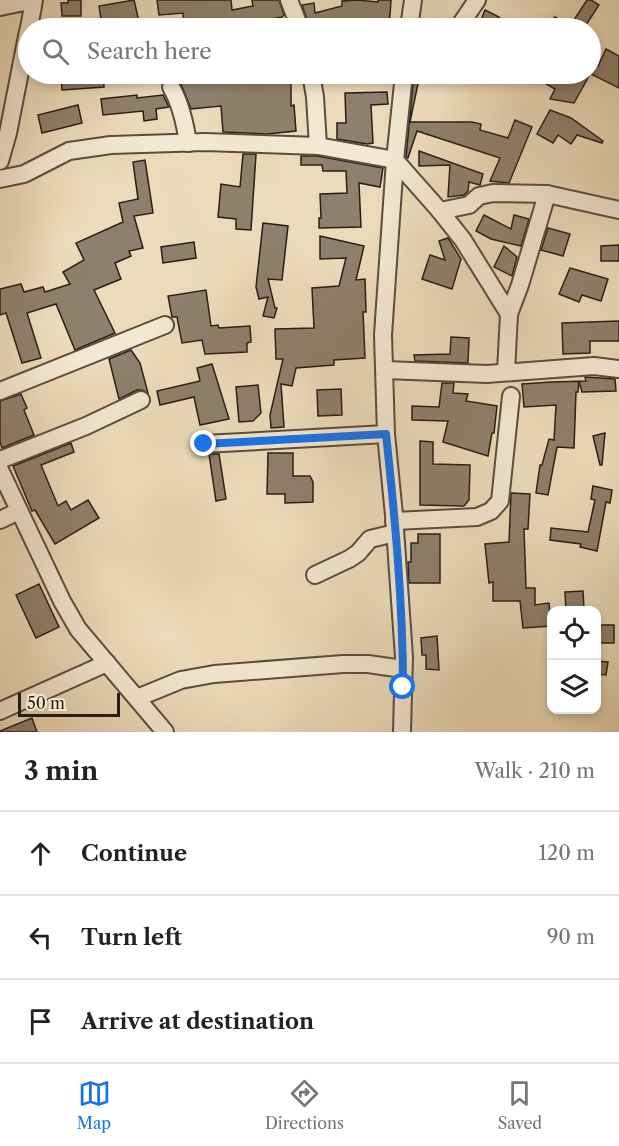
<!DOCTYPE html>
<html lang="en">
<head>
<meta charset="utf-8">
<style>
  :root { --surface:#fff; --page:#f2f2f2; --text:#222; --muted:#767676; --line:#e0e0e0; --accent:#1a73e8 }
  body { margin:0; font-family:"Libre Caslon Text",serif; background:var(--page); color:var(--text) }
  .controls { position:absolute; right:18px; bottom:18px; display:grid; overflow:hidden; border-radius:12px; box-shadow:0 3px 9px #0003 }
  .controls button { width:54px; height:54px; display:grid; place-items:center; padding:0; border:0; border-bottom:2px solid var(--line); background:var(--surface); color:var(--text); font:30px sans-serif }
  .scale { position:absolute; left:18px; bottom:15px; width:102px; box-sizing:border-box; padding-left:6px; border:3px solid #291e17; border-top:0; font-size:16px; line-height:21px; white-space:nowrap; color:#291e17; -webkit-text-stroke:4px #f3e8d2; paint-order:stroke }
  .stop { position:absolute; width:18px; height:18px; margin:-14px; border:4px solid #1a73e8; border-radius:50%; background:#fff }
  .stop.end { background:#1a73e8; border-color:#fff; box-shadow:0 2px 6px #0008 }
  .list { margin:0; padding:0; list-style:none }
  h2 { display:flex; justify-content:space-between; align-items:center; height:78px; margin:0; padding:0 24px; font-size:26px }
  h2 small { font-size:20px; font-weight:400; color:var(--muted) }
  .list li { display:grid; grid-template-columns:39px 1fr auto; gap:18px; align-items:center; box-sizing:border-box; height:84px; padding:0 24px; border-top:2px solid var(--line) }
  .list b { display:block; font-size:22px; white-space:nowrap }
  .list em { font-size:20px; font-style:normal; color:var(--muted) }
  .icon { flex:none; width:33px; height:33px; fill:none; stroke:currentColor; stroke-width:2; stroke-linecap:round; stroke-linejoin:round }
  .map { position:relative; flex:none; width:619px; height:732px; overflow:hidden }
  .search { position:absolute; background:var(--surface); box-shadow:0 3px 9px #0003; left:18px; right:18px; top:18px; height:66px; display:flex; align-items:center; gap:15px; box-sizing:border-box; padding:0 21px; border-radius:33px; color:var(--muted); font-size:22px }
  .sheet { height:330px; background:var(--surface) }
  nav { display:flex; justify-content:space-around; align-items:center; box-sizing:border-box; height:84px; border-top:2px solid var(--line); background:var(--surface); font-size:16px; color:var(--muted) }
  nav a { display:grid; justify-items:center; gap:3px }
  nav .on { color:var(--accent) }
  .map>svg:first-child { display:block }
  .building { fill:#8e806c; stroke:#291e17; stroke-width:1.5 }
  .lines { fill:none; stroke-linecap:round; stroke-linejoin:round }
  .minor-casing { stroke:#5a4d40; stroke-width:20 }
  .minor { stroke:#f3e8d2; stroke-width:16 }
  .route { stroke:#1a73e8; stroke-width:8 }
</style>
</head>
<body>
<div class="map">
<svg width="619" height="732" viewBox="0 0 619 732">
  <rect width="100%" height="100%" fill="#ecdbba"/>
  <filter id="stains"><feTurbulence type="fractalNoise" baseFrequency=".00333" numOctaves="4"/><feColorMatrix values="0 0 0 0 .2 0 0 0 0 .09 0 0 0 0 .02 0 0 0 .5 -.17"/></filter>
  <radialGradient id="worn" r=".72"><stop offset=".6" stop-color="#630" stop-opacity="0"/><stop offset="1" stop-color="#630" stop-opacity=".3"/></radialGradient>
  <g class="building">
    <polygon points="68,0 81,0 81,16 62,16 61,3 68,3"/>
    <polygon points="134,0 140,26 132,28 110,28 109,26 102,25 99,6"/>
    <polygon points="157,0 231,0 232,10 253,6 252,0 279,0 284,15 282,17 233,26 233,28 184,28 183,13 159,15"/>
    <polygon points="357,0 378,2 378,0 391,0 389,28 310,28 302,5 314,3 315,13 342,6 342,1"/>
    <polygon points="587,0 591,0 599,5 584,28 542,28 555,17 570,26"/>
    <polygon points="485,10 499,17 505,28 478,28"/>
    <polygon points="606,49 619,56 619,88 591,74 591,62 598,66"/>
    <polygon points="61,74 103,74 104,87 62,90"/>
    <polygon points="208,74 291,74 291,106 294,105 296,131 267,134 223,132 221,106 191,109 181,84 181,76"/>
    <polygon points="414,74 420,74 410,122 472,122 481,124 480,130 508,138 515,120 532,127 509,183 490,181 500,158 417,131 408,158 406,157"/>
    <polygon points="529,74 590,74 574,103 550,99 555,89"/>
    <polygon points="387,92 388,104 371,105 373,143 367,144 337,139 337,123 346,123 345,93"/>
    <polygon points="137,95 137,98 163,95 169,107 156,109 157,119 144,121 143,111 103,115 101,99"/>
    <polygon points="78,105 82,123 42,133 38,115"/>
    <polygon points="550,110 571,118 603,141 602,143 577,135 571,144 558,135 553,143 537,134"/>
    <polygon points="419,151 483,174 480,185 469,182 468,191 464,195 448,197 450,165 419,166"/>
    <polygon points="243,154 256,154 251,230 236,229 236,219 218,217 221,184 240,187"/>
    <polygon points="301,156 317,156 383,168 380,187 359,183 361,227 319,228 319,218 321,218 320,194 347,193 346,171 323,171 322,165 301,165"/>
    <polygon points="145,160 153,213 134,216 143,248 129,251 131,256 115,263 121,279 94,290 115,333 75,350 56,304 27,313 41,358 22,363 6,313 0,315 0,289 21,284 24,292 43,287 45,292 70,284 63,272 84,260 76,243 123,222 119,203 138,199 133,162"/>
    <polygon points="484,215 511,229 514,215 529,219 521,246 491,239 476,231"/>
    <polygon points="263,223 288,226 282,280 268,279 275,308 277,308 274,318 263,316 268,297 259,299 256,287"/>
    <polygon points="548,228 570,234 563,256 541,250"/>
    <polygon points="320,236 364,246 356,280 365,279 366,312 363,312 365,358 334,360 334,365 296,368 292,386 281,384 284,427 271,428 270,415 283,359 276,359 275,329 314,328 312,288 339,286 346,258 320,259"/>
    <polygon points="448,238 461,259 452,289 422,279 430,255 445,260 439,241"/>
    <polygon points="194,242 196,258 163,263 161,247"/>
    <polygon points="619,245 619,261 601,261 601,246"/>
    <polygon points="504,246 517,257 512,276 494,267"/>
    <polygon points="570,268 608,279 601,301 582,295 579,302 559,294"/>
    <polygon points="206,290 211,326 218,325 219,328 250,326 251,342 247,343 247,352 205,354 202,340 182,343 177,317 172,317 168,296"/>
    <polygon points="619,321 619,341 590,341 590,353 563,354 562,323"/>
    <polygon points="451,337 469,338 468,363 415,361 414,355 450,354"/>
    <polygon points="131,350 140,363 148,393 142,390 137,390 119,399 109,359"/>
    <polygon points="212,364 229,419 200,425 194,397 160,405 157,391 200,381 197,368"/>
    <polygon points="585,377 615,379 616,391 582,392 579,381 578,392 576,392 574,448 557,447 548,495 536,493 540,465 542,465 549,439 554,440 556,405 524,407 522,384 552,382 586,381"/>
    <polygon points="442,383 454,383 453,393 468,394 466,401 497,406 494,433 492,433 488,456 443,442 448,421 412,420 412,406 439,407"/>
    <polygon points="258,385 261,413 253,421 239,422 236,387"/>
    <polygon points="341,389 342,415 318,416 317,390"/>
    <polygon points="21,394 27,408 24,410 34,435 2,448 0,442 0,401"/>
    <polygon points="605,433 602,465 600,465 593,436"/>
    <polygon points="420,441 433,442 433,464 470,465 469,500 464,506 420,505"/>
    <polygon points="71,443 74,452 41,465 58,506 66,501 71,510 88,500 99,518 55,544 35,510 32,511 13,466"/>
    <polygon points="268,453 293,453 293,476 310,476 313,482 313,502 285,503 285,494 267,494"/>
    <polygon points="209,454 219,454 226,499 216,501"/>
    <polygon points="593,486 612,490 610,503 606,502 597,551 580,547 581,544 550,540 551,528 588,532 595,500 591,499"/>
    <polygon points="511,493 530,494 528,529 524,529 526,588 535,588 535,605 549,603 551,626 523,628 520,601 493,601 493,582 489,583 485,544 509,542"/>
    <polygon points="418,534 440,534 440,583 409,583 408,562 411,562 411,543 418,543"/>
    <polygon points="39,584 59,627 36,638 16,595"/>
    <polygon points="583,591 584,609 566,610 565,592"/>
    <rect x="597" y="625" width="17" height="18"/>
    <polygon points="437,636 439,670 426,669 426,655 422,655 421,638"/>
    <polygon points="597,661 608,662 606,675 597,674"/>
    <polygon points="32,718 37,732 0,732 0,731"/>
  </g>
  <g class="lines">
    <g class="minor-casing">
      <g id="minor">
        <polyline points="289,0 300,28"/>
        <polyline points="0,7 34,0 29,28"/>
        <polyline points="409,28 413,0"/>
        <polyline points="458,28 477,0"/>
        <polyline points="311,74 315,97 318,146"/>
        <path d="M 171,87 C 181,104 185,123 188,143"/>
        <polyline points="0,161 8,133 28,31"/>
        <polyline points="0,179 24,174 69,151 111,145 205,142 318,146 395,160 440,211 469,205 479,196 493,193 547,194 619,210"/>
        <polyline points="440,211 463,240 509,314"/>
        <polyline points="385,370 487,374 594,366 619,369"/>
        <polyline points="506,372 509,314 520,285 547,194"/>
        <polyline points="0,391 165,325"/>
        <polyline points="204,444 386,434"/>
        <polyline points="0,460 86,426 141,400"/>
        <polyline points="0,470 62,601 78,629 165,732"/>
        <polyline points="0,520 19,511"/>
        <polyline points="394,521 477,517 491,511 500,501 511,396"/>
        <polyline points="315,575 349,559 358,553 370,539 395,533"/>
        <polyline points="137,698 181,680 214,674 343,664 368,664 403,669"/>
        <polyline points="0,711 107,663"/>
        <polyline points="402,732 404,657 394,515 386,434 383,335 395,160 404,74"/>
      </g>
    </g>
    <use href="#minor" class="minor"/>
  </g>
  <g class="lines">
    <path class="route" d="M 204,444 L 386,434 C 395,518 403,603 403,687"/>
  </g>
  <rect width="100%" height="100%" filter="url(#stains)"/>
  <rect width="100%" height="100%" fill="url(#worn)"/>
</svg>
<div class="controls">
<button><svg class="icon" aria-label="locate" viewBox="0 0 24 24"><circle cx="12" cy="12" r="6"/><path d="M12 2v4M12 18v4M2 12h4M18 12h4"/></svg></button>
<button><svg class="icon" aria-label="layers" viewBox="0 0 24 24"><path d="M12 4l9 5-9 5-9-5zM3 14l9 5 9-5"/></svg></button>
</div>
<div class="scale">50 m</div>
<div class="stop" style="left:403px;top:687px"></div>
<div class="stop end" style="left:204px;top:444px"></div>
<div class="search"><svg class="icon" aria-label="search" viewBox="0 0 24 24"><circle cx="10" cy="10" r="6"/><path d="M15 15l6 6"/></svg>Search here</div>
</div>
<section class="sheet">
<h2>3 min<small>Walk · 210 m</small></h2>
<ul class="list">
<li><svg class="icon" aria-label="ahead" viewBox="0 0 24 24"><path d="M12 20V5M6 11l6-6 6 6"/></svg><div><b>Continue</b></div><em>120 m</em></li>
<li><svg class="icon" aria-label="left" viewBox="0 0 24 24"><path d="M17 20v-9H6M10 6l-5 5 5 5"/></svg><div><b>Turn left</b></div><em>90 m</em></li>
<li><svg class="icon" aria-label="arrive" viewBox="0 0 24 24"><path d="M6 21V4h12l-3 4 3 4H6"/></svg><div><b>Arrive at destination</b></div></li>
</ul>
</section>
<nav>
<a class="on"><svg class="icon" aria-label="map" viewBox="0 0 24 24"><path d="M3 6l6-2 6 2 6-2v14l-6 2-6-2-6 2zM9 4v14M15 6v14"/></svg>Map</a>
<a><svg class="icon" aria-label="directions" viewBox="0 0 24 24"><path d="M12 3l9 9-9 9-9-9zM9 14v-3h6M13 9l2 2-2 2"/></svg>Directions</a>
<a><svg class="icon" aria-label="saved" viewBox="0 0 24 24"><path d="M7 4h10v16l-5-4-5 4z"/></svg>Saved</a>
</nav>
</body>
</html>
